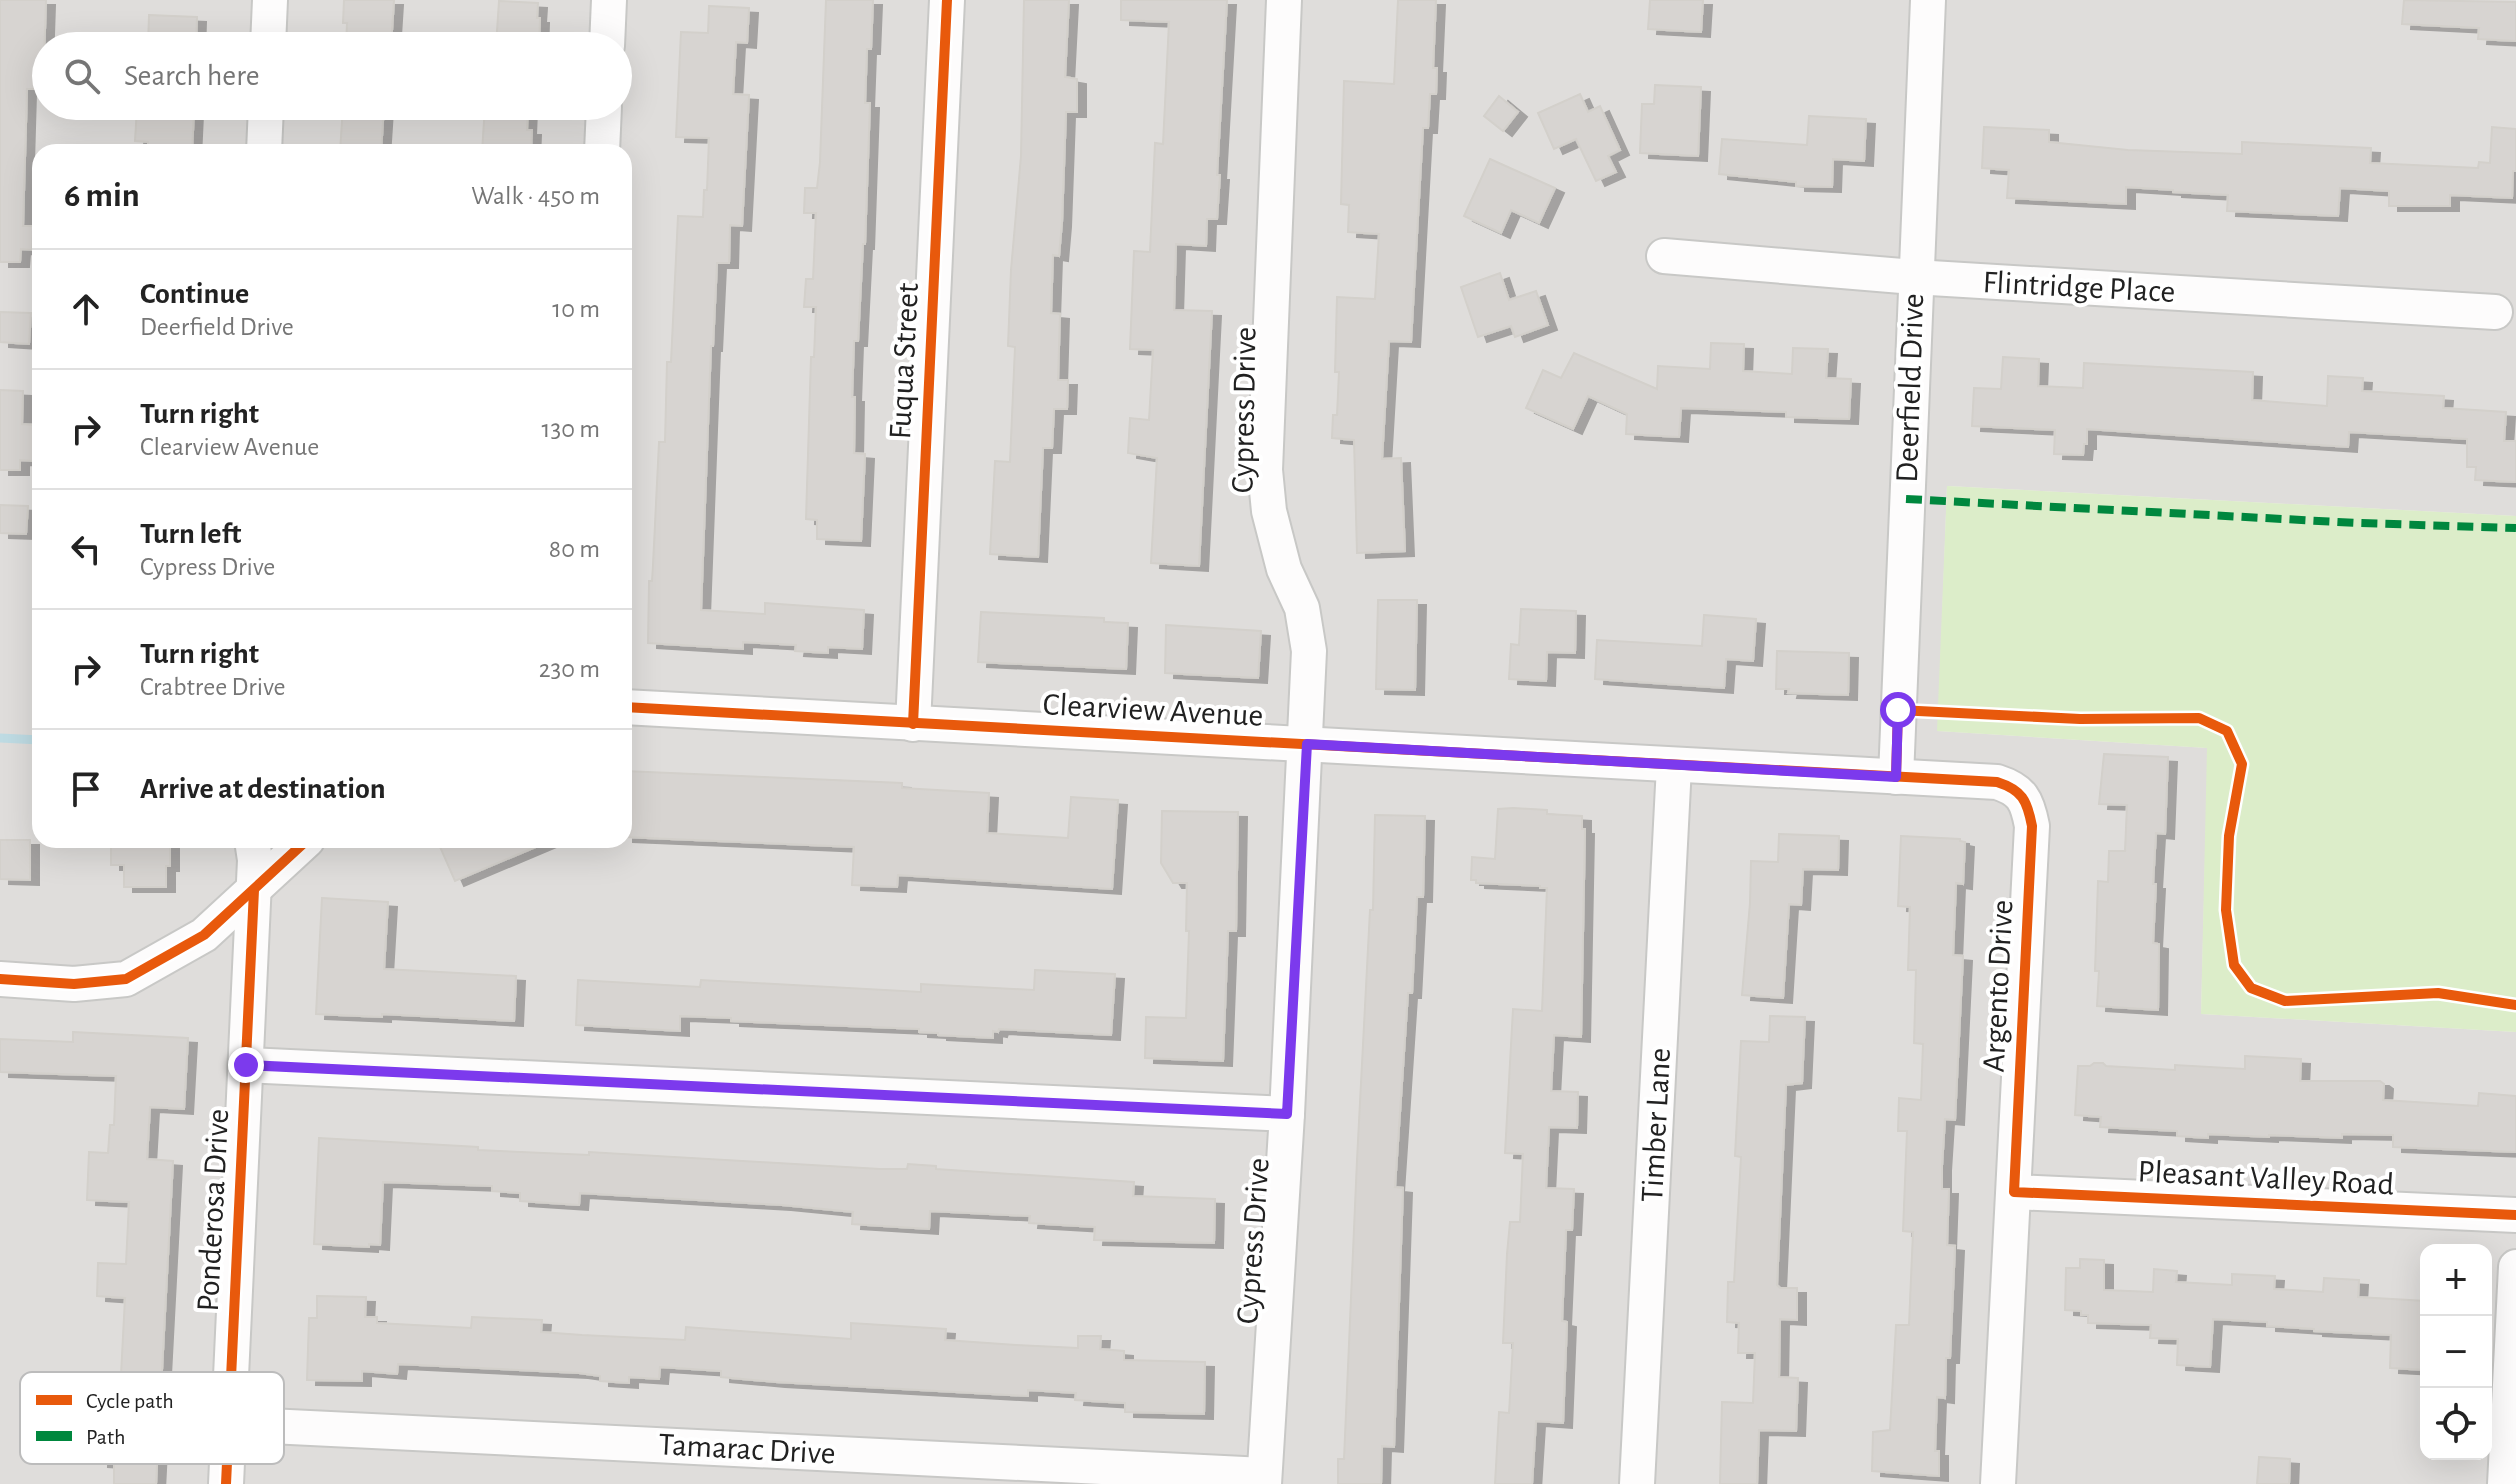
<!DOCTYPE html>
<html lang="en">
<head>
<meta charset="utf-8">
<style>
  :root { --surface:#fff; --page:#f6f6f6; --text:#222; --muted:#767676; --line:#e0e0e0 }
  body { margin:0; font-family:"Alegreya Sans",sans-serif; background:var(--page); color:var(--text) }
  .controls { position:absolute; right:24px; bottom:24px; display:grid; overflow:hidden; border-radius:16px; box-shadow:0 8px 32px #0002 }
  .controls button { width:72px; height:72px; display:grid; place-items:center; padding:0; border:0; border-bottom:2px solid var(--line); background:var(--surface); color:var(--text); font:40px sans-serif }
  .stop { position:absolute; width:24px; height:24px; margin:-18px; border:6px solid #7c3aed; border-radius:50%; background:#fff }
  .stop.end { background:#7c3aed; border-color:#fff; box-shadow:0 2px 8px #0008 }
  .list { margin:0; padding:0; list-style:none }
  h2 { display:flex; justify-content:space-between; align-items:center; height:104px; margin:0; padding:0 32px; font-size:34px }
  h2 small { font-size:26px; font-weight:400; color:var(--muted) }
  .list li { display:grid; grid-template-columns:52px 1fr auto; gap:24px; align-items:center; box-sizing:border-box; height:120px; padding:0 32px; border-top:2px solid var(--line) }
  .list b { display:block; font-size:30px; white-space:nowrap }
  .list p { margin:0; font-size:26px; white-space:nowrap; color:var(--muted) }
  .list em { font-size:26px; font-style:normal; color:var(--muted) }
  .icon { flex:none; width:44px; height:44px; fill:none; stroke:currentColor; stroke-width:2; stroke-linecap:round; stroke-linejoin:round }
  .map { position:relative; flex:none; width:2516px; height:1484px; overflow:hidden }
  .search { position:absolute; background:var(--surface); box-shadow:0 8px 32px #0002; left:32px; top:32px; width:600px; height:88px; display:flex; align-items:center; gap:20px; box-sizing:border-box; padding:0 28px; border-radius:44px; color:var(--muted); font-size:30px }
  .panel { position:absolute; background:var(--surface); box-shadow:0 8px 32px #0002; left:32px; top:144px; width:600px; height:704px; border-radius:24px }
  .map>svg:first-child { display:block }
  .residential { fill:#dfdddb; fill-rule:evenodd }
  .grass { fill:#dcedc9 }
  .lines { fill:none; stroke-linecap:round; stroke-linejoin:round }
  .stream { stroke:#bedbe3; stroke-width:9 }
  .building { fill:#d7d4d1; stroke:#d3d0cb; stroke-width:2; filter:url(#shadow) }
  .minor-casing { stroke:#c8c8c6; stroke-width:38 }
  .minor { stroke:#fdfcfc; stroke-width:34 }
  .quiet { stroke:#00873e; stroke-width:8; stroke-dasharray:16 8; stroke-linecap:butt }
  .cycleway-casing { stroke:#fff; stroke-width:15 }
  .cycleway { stroke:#e8590c; stroke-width:10 }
  .route { stroke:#7c3aed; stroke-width:10 }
  .labels { text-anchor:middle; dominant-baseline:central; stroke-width:8; stroke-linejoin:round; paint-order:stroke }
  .street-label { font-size:32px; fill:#212121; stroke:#fff }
  .key { fill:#fff; stroke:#bcbcbc; stroke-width:2 }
  .key-label { font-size:22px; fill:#212121 }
</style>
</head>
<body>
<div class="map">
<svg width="2516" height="1484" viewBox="0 0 2516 1484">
  <defs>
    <filter id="shadow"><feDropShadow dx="9" dy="5" stdDeviation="0" flood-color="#0004"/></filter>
  </defs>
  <rect width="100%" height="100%" fill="#f0eeea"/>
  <path class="residential" d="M 0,0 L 2516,0 L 2516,516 L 1947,486 L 1938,731 L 2208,748 L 2201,1014 L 2516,1032 L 2516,1484 L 0,1484 ZM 46,46 L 618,46 L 618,106 L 46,106 ZM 40,152 L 624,152 L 624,840 L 40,840 ZM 2426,1250 L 2486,1250 L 2486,1454 L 2426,1454 Z"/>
  <polygon class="grass" points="1947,486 2516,516 2516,1032 2201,1014 2207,748 1937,731"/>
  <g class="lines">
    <polyline class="stream" points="0,738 40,740"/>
  </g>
  <g class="building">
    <polygon points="0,0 46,0 43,89 27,89 23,226 33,226 32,250 21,249 20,262 0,262"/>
    <polygon points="344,0 394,0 391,46 346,46 347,23 343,23"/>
    <polygon points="826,0 873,0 871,49 867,49 865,103 870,103 865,244 863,244 858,341 854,341 852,397 855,397 854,453 865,454 861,541 817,539 817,520 806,519 811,357 814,357 816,307 804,307 806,279 813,279 816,213 804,213 805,188 817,188 820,162"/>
    <polygon points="1024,0 1069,0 1065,77 1077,79 1077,112 1066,112 1062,222 1059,256 1053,255 1051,313 1060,314 1058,380 1068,380 1067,409 1054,409 1052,448 1043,448 1038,557 990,554 995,461 1010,462 1015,347 1008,346 1011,270 1021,156"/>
    <polygon points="1121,0 1227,0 1217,175 1220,175 1217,219 1207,219 1206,246 1176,244 1174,310 1212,311 1199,566 1151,563 1157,458 1128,453 1130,418 1149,420 1153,350 1130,349 1134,251 1150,252 1155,143 1163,144 1169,22 1121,20"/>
    <polygon points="1398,0 1436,0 1433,68 1437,68 1436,94 1430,94 1428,128 1423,128 1411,342 1389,341 1382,459 1401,458 1405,551 1357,553 1354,440 1332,438 1333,415 1337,415 1339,372 1335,372 1337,297 1375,299 1379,234 1348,232 1349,205 1341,204 1344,81 1394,84"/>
    <polygon points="1650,0 1703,0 1701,32 1648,29"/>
    <polygon points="2404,0 2516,2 2516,41 2478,39 2479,28 2402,24"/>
    <polygon points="499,1 538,3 537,18 540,18 539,46 496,46"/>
    <polygon points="709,6 749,8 747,43 736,42 733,94 749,95 742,226 730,225 729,263 717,263 713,346 711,346 701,610 765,614 765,603 864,610 862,649 828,647 828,653 795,651 796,645 743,642 743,649 648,643 649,581 652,581 653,565 659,442 665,442 667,362 671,362 678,216 703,217 704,190 707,190 709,138 676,137 681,32 708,33"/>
    <polygon points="149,15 197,17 196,46 148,46"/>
    <polygon points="1655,85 1701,87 1698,156 1640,153 1642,104 1654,104"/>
    <polygon points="1580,94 1588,112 1600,106 1620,150 1608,156 1616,172 1596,181 1576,139 1554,149 1538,113"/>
    <polygon points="1499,96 1518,112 1503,131 1484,116"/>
    <polygon points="343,106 384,106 381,152 340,152"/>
    <polygon points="485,106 528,106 527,130 532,130 531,152 482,152"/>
    <polygon points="137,108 194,110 192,152 148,152 148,142 135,141"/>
    <polygon points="1809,116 1866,119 1864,161 1833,159 1832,187 1796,186 1796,182 1719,174 1722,139 1807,145"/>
    <polygon points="1984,127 2049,130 2049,142 2128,150 2242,154 2242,142 2371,148 2370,163 2478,168 2479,162 2490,163 2492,127 2516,129 2516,171 2513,171 2512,198 2450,195 2450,206 2389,206 2389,191 2340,188 2338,216 2227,211 2228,195 2173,192 2173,190 2126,187 2126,204 2007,198 2009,170 1982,168"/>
    <polygon points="1490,159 1555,188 1539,223 1511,210 1501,233 1464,216"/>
    <polygon points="1500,273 1509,300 1536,291 1548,325 1515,337 1511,326 1478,337 1461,287"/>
    <polygon points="0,312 31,313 29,344 0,342"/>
    <polygon points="1711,343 1744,344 1743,371 1792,374 1793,348 1828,349 1826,378 1851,379 1849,419 1786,417 1786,412 1681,408 1679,437 1626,434 1627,414 1588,396 1573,429 1526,408 1543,370 1561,378 1574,353 1657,389 1658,366 1710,369"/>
    <polygon points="2003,357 2039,359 2038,386 2083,388 2084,363 2253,372 2252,400 2327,406 2328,376 2363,378 2362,391 2444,396 2443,408 2506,412 2504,441 2516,441 2516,482 2475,480 2476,467 2467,467 2467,439 2349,432 2348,447 2087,429 2087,444 2084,444 2083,455 2054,454 2055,430 1972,426 1974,388 2001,389"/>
    <polygon points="0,390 23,391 22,424 35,425 33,461 20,460 20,470 0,470"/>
    <polygon points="0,505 28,506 26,534 0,533"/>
    <polygon points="1378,600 1417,600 1415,690 1376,689"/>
    <polygon points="1521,609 1576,611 1575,653 1547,652 1546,681 1509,679 1511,644 1519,645"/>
    <polygon points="981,612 1104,618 1104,622 1128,623 1126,669 978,662"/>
    <polygon points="1704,615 1756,619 1753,661 1726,659 1724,688 1595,679 1597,640 1702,646"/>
    <polygon points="1166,625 1261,631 1258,678 1165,673"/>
    <polygon points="1777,651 1849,653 1848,695 1788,693 1789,689 1776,689"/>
    <polygon points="2104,754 2168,757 2165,834 2156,833 2153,884 2156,884 2153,943 2159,944 2158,1010 2097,1006 2099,971 2095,971 2098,881 2108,882 2109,851 2125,851 2127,805 2099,804"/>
    <polygon points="624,771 902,783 902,788 989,793 987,833 1036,836 1068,838 1071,797 1118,800 1112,889 898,875 897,887 852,885 854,847 624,837"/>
    <polygon points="1513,808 1547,810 1547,814 1582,816 1582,829 1585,829 1581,1037 1554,1035 1551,1091 1578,1092 1577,1128 1549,1127 1546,1188 1574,1189 1572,1230 1566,1230 1562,1321 1567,1322 1563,1423 1536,1421 1532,1484 1495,1484 1499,1412 1509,1413 1513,1343 1503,1343 1507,1254 1510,1222 1520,1222 1523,1154 1505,1153 1513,1009 1542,1011 1547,888 1540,888 1540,886 1476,883 1476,880 1471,880 1472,857 1495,859 1498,809"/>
    <polygon points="1162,811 1238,812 1236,931 1228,931 1223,1061 1145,1058 1146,1017 1186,1018 1189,931 1186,931 1187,883 1173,883 1161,863"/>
    <polygon points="1375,815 1425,816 1423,897 1417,897 1412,993 1408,993 1395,1187 1403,1188 1394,1447 1382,1446 1381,1484 1338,1484 1338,1459 1344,1459 1357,1160 1370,910 1373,910"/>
    <polygon points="1779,834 1839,836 1838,870 1803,869 1801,905 1789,904 1783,998 1742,995 1750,903 1751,861 1778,862"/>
    <polygon points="1901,836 1960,839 1960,841 1965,842 1963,884 1956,883 1953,955 1963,956 1955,1120 1945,1119 1942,1166 1942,1189 1949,1189 1947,1245 1955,1246 1950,1358 1946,1358 1945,1398 1937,1397 1935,1451 1939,1451 1939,1476 1872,1471 1873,1432 1890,1430 1896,1325 1909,1325 1913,1232 1903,1231 1907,1131 1898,1131 1899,1098 1921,1100 1923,1044 1914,1043 1916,970 1908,970 1910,907 1898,906"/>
    <polygon points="0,840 30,840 30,880 0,879"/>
    <polygon points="111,840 170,840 170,866 166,866 166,887 124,887 124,865 111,865"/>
    <polygon points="437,840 552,840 455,881"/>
    <polygon points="322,898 388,902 384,969 516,976 514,1021 382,1014 382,1017 316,1014"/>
    <polygon points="1035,970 1115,974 1111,1035 999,1029 998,1032 993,1031 993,1038 938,1035 938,1033 919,1032 919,1029 731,1021 731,1018 680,1016 680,1031 576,1025 578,980 700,987 701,980 921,992 921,984 1034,990"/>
    <polygon points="1770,1016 1805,1017 1802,1083 1786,1085 1777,1285 1780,1288 1797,1288 1797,1320 1780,1319 1779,1377 1798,1378 1796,1431 1759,1430 1757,1484 1720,1484 1722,1402 1753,1403 1755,1353 1738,1353 1739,1323 1727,1322 1728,1282 1734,1282 1741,1157 1735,1156 1741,1041 1769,1042"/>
    <polygon points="73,1032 188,1038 184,1109 150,1107 147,1159 173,1161 156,1484 114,1484 114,1463 99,1462 100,1435 116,1436 118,1375 121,1375 125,1298 97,1296 98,1263 126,1264 129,1202 87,1200 89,1152 108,1153 110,1125 114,1125 116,1076 0,1072 0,1039 73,1042"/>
    <polygon points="2245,1056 2301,1059 2300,1081 2380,1081 2384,1084 2383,1100 2478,1106 2479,1093 2516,1096 2516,1152 2393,1147 2393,1135 2342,1134 2342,1138 2269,1135 2269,1137 2208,1134 2208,1138 2177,1136 2177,1131 2100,1127 2101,1117 2075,1115 2078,1066 2090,1066 2094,1063 2103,1063 2106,1066 2175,1070 2175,1065 2245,1069"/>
    <polygon points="319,1138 478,1147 478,1150 589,1155 589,1152 880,1169 907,1169 908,1164 936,1166 936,1169 1134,1182 1133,1196 1215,1199 1214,1243 1094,1240 1095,1227 1029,1223 1030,1216 930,1211 929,1229 852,1224 853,1212 782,1205 580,1193 579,1205 520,1201 520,1193 492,1191 492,1186 383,1182 380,1245 369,1244 369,1247 314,1244"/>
    <polygon points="2080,1259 2104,1260 2104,1290 2153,1292 2154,1269 2177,1271 2176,1282 2232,1285 2232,1274 2275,1276 2274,1289 2323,1292 2324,1278 2359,1280 2358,1297 2426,1301 2426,1370 2390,1368 2391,1335 2314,1331 2314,1329 2267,1326 2267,1322 2213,1319 2210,1367 2177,1365 2178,1339 2150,1338 2151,1325 2088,1323 2088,1315 2081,1315 2081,1311 2065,1310 2066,1268 2080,1268"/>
    <polygon points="317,1296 366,1297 365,1317 377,1317 377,1323 471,1328 472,1317 542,1320 541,1332 582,1335 685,1340 686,1327 851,1339 851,1323 946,1329 945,1340 1016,1345 1078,1348 1078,1336 1101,1336 1100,1349 1124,1351 1124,1360 1205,1362 1204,1414 1125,1412 1125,1403 1075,1400 1076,1393 1028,1390 1028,1396 776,1382 721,1377 721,1371 660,1367 659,1379 629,1377 629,1383 600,1381 600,1376 579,1373 398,1364 397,1374 362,1371 362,1381 307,1380 309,1318 317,1318"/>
    <polygon points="2259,1457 2290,1459 2289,1484 2257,1484"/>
  </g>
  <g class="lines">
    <g class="minor-casing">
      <g id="minor">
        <polyline points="268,46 270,0"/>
        <polyline points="607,46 609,0"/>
        <polyline points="264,152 266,106"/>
        <polyline points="602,152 604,106"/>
        <polyline points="1664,256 1914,277 2495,312"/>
        <path d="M 624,707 L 1997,782 C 2022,790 2027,800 2032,826 L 1998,1484"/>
        <polyline points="913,724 947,0"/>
        <polyline points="1896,777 1928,0"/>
        <polyline points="0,979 74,984 126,979 204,935 307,840"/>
        <polyline points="246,1065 1287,1114"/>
        <polyline points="2014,1192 2516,1215"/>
        <polyline points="229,1424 1264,1475"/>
        <polyline points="226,1484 255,860 252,840"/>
        <polyline points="1264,1484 1287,1114 1309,651 1302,608 1284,569 1269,511 1265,470 1284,0"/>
        <polyline points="1637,1484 1674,766"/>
        <polyline points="2505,1484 2516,1267"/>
      </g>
    </g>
    <use href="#minor" class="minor"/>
    <polyline class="quiet" points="1906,499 2358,523 2516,528"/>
    <g class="cycleway-casing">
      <g id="cycleway">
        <path d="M 624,707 L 1997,782 C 2022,790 2027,800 2032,826 L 2014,1192 L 2516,1215"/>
        <polyline points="913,724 947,0"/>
        <polyline points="1896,777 1898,710 2080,719 2199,718 2227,731 2242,764 2229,836 2226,910 2234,965 2251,988 2285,1001 2438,993 2516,1005"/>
        <polyline points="0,979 74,984 126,979 204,935 307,840"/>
        <polyline points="226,1484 254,890"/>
      </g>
    </g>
    <use href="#cycleway" class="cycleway"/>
  </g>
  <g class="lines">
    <polyline class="route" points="246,1065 1287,1114 1307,744 1896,777 1898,710"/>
  </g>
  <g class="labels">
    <g class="street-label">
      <text transform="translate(2079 287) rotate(3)">Flintridge Place</text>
      <text transform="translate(904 361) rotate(-87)">Fuqua Street</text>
      <text transform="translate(1910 388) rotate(-88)">Deerfield Drive</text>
      <text transform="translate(1244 410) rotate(-89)">Cypress Drive</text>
      <text transform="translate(1153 710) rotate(3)">Clearview Avenue</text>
      <text transform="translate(1998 986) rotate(-87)">Argento Drive</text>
      <text transform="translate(1656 1125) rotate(-87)">Timber Lane</text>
      <text transform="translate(2266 1178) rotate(3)">Pleasant Valley Road</text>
      <text transform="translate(213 1210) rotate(-87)">Ponderosa Drive</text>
      <text transform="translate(1253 1241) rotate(-86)">Cypress Drive</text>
      <text transform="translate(747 1449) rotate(3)">Tamarac Drive</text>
    </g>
  </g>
  <rect x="20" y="1372" width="264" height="92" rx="12" class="key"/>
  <rect x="36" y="1395" width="36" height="10" fill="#e8590c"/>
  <rect x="36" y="1431" width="36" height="10" fill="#00873e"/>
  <g class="key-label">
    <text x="86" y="1408">Cycle path</text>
    <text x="86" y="1444">Path</text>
  </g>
</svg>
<div class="controls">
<button>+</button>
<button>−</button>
<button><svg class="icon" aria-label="locate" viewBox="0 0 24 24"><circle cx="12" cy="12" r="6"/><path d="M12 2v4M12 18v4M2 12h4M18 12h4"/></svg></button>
</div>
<div class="stop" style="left:1898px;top:710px"></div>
<div class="stop end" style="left:246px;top:1065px"></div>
<div class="search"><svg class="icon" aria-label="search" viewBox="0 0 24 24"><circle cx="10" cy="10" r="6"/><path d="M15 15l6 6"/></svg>Search here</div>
<section class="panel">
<h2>6 min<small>Walk · 450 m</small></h2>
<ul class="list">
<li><svg class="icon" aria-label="ahead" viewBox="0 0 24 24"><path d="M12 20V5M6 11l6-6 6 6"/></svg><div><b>Continue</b><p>Deerfield Drive</p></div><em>10 m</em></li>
<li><svg class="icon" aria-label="right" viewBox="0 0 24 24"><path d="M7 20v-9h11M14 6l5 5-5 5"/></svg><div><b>Turn right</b><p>Clearview Avenue</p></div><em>130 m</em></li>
<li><svg class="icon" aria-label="left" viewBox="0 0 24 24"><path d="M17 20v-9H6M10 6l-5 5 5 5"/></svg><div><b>Turn left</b><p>Cypress Drive</p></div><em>80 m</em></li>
<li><svg class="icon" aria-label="right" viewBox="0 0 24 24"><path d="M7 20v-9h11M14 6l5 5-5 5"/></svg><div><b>Turn right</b><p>Crabtree Drive</p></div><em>230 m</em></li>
<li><svg class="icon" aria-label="arrive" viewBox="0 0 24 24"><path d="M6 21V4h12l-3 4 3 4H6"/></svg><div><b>Arrive at destination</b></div></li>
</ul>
</section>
</div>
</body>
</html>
